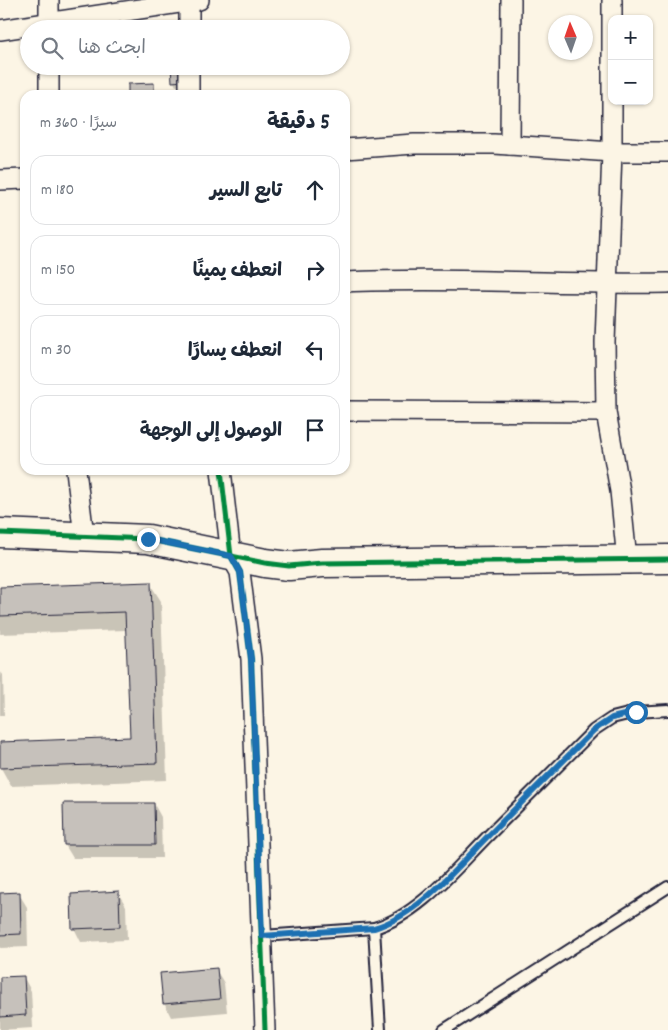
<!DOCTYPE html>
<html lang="ar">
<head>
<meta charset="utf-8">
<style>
  :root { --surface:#fff; --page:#f2f2f3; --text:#1f2937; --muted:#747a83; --line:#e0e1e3 }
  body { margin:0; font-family:Dekko,"Playpen Sans Arabic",sans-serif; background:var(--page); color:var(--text); direction:rtl }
  .controls { position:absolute; right:15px; top:15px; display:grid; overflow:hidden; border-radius:10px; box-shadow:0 1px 4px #0004 }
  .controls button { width:45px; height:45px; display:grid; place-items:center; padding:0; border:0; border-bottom:1px solid var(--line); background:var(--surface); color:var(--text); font:25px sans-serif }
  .compass { position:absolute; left:548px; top:15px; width:45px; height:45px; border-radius:50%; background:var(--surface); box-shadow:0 1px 4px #0004; rotate:358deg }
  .stop { position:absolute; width:15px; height:15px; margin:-11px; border:4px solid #1f6fb2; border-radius:50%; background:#fff }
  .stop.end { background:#1f6fb2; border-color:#fff; box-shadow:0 1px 5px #0008 }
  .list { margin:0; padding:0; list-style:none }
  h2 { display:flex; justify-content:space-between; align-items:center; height:65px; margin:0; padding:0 20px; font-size:21px }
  h2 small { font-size:16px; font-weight:400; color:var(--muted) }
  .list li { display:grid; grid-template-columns:32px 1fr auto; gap:15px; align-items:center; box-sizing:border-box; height:70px; margin:0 10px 10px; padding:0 10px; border:1px solid var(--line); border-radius:15px }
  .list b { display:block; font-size:19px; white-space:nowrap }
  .list em { font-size:16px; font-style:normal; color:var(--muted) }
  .icon { flex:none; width:28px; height:28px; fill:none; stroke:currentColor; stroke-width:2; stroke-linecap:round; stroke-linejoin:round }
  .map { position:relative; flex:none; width:668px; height:1030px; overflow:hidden; direction:ltr }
  .search { position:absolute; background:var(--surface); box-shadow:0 1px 4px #0004; left:20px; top:20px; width:330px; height:55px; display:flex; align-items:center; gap:12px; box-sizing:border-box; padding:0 18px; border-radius:28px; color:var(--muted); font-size:19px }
  .panel { position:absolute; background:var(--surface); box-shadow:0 1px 4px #0004; left:20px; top:90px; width:330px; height:385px; border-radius:15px; direction:rtl }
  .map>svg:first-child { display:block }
  .shadow { fill:#0003 }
  .building { fill:#c6c1bb; stroke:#22223b }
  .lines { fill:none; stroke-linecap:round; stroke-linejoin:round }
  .lane-casing { stroke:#22223b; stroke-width:14 }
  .street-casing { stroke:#22223b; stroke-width:22 }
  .secondary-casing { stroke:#22223b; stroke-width:31 }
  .lane { stroke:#fcf5e5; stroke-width:10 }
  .street { stroke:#fcf5e5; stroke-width:19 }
  .secondary { stroke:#fcf5e5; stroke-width:28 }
  .cycleway-casing { stroke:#fcf5e5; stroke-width:8 }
  .cycleway { stroke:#00873e; stroke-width:5 }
  .route { stroke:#1f6fb2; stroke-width:6 }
</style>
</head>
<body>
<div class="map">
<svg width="668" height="1030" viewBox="0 0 668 1030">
  <rect width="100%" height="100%" fill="#fcf5e5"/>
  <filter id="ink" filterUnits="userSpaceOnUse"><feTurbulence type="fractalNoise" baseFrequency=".02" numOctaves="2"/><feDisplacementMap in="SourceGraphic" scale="10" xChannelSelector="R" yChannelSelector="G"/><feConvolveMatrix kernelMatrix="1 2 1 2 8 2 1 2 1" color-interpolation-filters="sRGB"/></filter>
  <g filter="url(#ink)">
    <g class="shadow">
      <polygon points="72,66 93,66 93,69 74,70"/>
      <polygon points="172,66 186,85 176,86 174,82"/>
      <polygon points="153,84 158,95 129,95"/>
      <polygon points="150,584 161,601 167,780 11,786 1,768 0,743 131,739 127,630 0,634 0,589"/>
      <polygon points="0,671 3,675 4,715 0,715"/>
      <polygon points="64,804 154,804 161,817 162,858 73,858 65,845"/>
      <polygon points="118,893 126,906 127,940 81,942 74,928"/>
      <polygon points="0,894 19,894 27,907 28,947 0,948"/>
      <polygon points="216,970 224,983 227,1012 171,1017 164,1003"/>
      <polygon points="24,978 31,991 33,1028 0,1030 0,979"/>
    </g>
    <g class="building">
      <polygon points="171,66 183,66 184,81 172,82"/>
      <polygon points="154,83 154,95 128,95 128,84"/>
      <polygon points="151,582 157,763 0,768 0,742 130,737 125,612 0,616 0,587"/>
      <polygon points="63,803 154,803 155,845 64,845"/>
      <polygon points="119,891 120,927 72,929 71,894"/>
      <polygon points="20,892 21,934 0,935 0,893"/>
      <polygon points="217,968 220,999 163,1004 160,973"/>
      <polygon points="24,976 26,1015 0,1017 0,977"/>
    </g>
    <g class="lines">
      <g class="lane-casing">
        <g id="lane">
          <polyline points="374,928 380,1030"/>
          <path d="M 263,936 L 374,928 C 419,915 456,868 489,835 C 524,800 559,765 594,730 L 612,718 L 636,712 L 668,710"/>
          <polyline points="444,1030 668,887"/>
        </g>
      </g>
      <g class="street-casing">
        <g id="street">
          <polyline points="189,0 189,29"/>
          <polyline points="612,0 612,152 605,342 606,412 620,491 627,560"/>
          <polyline points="49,29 49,0"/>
          <polyline points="0,30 199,0"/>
          <polyline points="49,66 49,95"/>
          <polyline points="189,66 189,95"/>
          <polyline points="510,145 511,0"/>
          <polyline points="345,149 414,144 494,144 612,152 668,152"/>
          <polyline points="0,180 25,179"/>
          <path d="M 345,282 C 453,277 560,285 668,283"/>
          <polyline points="345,411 606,412"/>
          <polyline points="76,470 84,536"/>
          <polyline points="221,470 231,556 240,572 251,659 265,1030"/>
        </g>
      </g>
      <g class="secondary-casing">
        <polyline id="secondary" points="0,533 148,539 265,563 289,566 322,563 668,559"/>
      </g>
      <use href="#lane" class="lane"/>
      <use href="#street" class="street"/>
      <use href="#secondary" class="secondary"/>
      <g class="cycleway-casing">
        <g id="cycleway">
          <polyline points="221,470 231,556 240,572 251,659 265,1030"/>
          <polyline points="0,533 148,539 265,563 289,566 322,563 668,559"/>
        </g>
      </g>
      <use href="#cycleway" class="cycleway"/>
    </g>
  </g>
  <g class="lines" filter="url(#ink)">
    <path class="route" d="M 148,539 L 231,556 L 240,572 L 251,659 L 262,936 L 374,928 C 419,915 456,868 489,835 C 524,800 559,765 594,730 L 612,718 L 636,712"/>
  </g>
</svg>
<div class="controls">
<button>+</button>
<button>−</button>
</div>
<svg class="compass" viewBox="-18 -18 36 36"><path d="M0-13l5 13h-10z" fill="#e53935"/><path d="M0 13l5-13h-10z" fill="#747a83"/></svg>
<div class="stop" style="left:636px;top:712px"></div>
<div class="stop end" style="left:148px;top:539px"></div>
<div class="search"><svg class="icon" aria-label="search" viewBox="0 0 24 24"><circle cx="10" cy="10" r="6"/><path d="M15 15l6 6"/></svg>ابحث هنا</div>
<section class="panel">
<h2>5 دقيقة<small>سيرًا · 360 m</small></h2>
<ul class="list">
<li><svg class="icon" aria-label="ahead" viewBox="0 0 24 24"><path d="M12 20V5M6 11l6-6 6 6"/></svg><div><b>تابع السير</b></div><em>180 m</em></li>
<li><svg class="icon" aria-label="right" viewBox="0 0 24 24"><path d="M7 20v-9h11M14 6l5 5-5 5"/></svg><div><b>انعطف يمينًا</b></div><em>150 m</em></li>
<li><svg class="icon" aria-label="left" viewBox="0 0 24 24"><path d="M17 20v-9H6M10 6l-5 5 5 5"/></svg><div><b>انعطف يسارًا</b></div><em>30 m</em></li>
<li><svg class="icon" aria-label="arrive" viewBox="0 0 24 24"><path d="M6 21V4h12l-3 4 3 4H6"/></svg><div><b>الوصول إلى الوجهة</b></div></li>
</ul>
</section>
</div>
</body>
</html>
